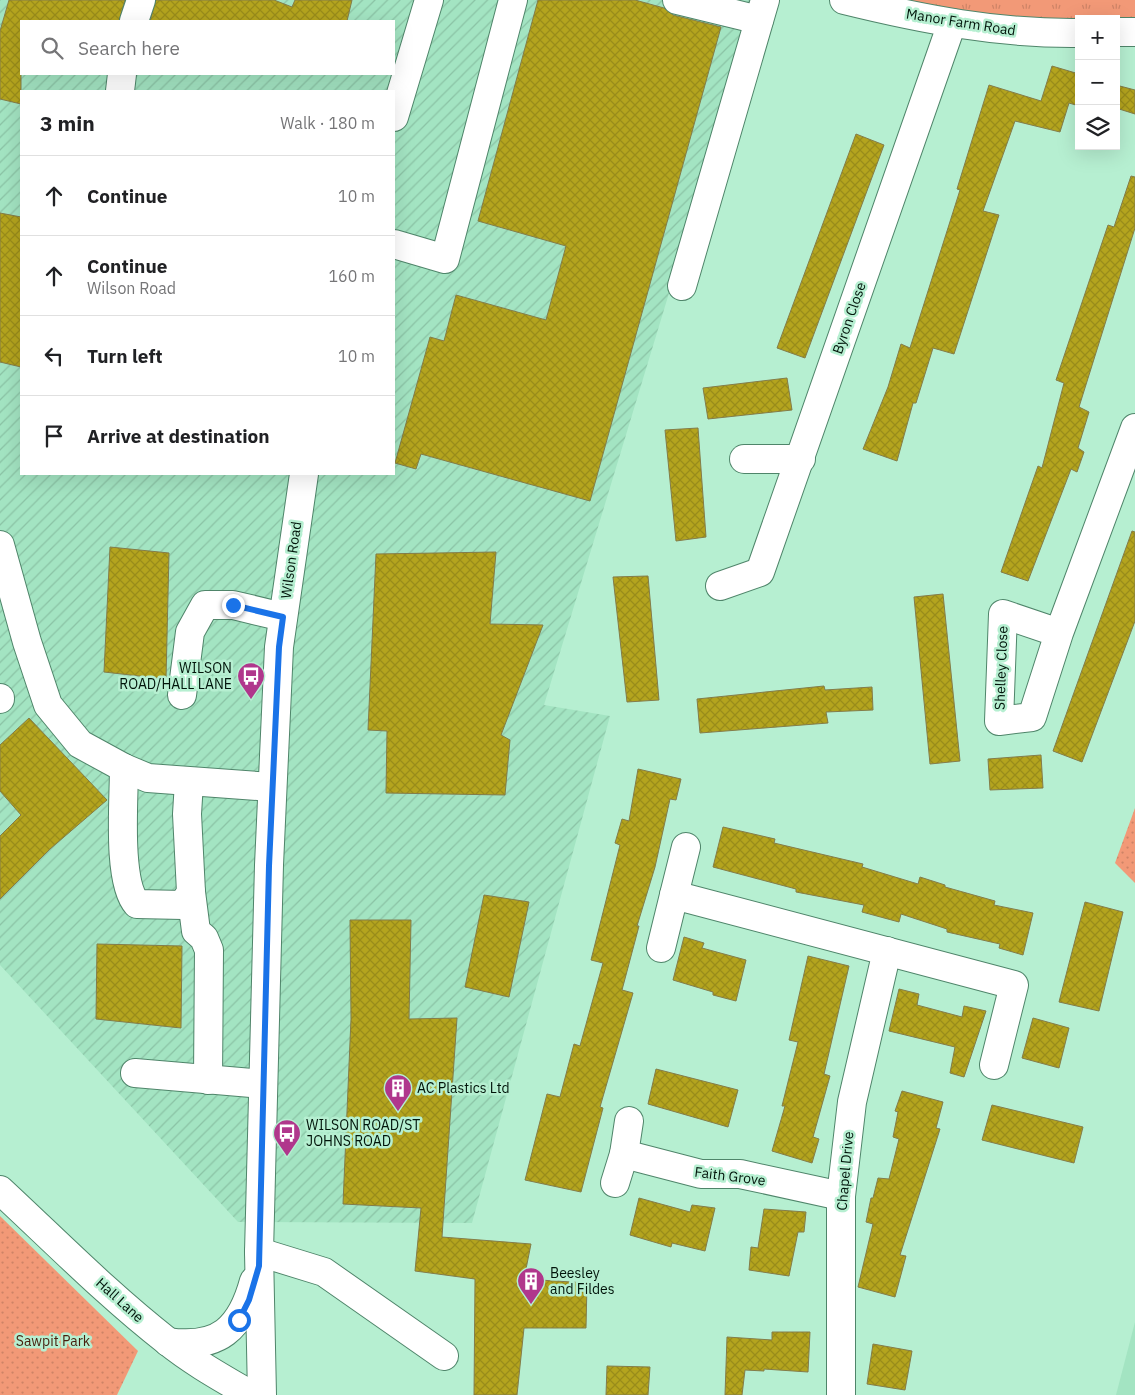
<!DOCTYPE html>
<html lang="en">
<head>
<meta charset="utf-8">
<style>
  :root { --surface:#fff; --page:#f6f6f6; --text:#202124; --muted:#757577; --line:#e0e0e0 }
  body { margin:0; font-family:"IBM Plex Sans",sans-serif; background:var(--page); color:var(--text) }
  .controls { position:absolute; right:15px; top:15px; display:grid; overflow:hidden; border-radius:0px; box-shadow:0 5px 20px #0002 }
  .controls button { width:45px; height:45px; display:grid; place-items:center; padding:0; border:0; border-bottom:1px solid var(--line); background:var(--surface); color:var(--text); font:25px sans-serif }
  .stop { position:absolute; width:15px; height:15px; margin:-11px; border:4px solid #1a73e8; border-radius:50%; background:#fff }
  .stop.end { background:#1a73e8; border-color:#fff; box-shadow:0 1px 5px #0008 }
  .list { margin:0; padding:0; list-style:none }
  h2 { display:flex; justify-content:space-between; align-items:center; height:65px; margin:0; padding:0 20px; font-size:21px }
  h2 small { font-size:16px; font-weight:400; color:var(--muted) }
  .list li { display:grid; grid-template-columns:32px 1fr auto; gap:15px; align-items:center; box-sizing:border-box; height:80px; padding:0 20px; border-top:1px solid var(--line) }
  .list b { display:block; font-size:19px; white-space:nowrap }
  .list p { margin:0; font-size:16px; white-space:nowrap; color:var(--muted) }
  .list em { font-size:16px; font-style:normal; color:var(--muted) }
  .icon { flex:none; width:28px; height:28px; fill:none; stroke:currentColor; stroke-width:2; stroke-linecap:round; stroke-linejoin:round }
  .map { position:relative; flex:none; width:1135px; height:1395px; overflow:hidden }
  .search { position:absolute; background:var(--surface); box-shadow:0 5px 20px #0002; left:20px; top:20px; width:375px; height:55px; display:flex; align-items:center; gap:12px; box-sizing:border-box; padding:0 18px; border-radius:0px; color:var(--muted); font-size:19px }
  .panel { position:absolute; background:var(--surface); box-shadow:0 5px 20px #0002; left:20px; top:90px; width:375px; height:385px; border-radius:0px }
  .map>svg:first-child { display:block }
  .built { fill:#a3e4c2 }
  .industrial { fill:url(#industrial-furrows); fill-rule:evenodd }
  .grass { fill:url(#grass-tufts) }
  .park { fill:url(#park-dots) }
  .building { fill:url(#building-cross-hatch); stroke:#837c4a }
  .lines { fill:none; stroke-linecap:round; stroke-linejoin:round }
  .minor-casing { stroke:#4f856a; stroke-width:30 }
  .minor { stroke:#fff; stroke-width:28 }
  .route { stroke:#1a73e8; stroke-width:6 }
  .labels { text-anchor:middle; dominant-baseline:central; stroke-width:5; stroke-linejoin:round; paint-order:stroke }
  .street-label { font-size:14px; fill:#01140a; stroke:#b6efd1 }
  .poi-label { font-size:14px; fill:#01140a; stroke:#b6efd1; text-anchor:start }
  .park-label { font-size:14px; fill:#471e0d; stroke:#b6efd1 }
</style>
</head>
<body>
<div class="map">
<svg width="1135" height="1395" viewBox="0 0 1135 1395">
  <defs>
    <pattern id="industrial-furrows" width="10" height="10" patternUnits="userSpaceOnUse" patternTransform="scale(1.25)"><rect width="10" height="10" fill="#a3e4c2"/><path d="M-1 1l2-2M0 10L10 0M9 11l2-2" fill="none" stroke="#8bc3a5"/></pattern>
    <pattern id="grass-tufts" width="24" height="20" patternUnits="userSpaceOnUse" patternTransform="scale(1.25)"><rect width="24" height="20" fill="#f29977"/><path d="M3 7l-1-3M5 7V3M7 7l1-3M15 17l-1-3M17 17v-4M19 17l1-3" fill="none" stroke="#ce8366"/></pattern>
    <pattern id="park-dots" width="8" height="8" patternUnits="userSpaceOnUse" patternTransform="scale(1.25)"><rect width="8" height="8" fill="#f29977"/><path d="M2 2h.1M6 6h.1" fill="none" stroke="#ce8366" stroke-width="1.8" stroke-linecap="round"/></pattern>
    <pattern id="building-cross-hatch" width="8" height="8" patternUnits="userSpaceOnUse" patternTransform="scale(1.25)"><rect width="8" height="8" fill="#b4a41e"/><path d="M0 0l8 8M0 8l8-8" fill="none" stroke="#998c1a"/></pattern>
  </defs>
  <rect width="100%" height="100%" fill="#b6efd1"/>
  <polygon class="built" points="1135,1322 1135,1395 1116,1395"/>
  <path class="industrial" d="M 0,0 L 758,0 L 544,705 L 610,716 L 472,1223 L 238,1222 L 0,965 ZM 21,21 L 394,21 L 394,74 L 21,74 ZM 21,91 L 394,91 L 394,474 L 21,474 Z"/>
  <polygon class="grass" points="856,0 1135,0 1135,31 1116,19 1079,19 1079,33"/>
  <g class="park">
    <polygon points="1135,808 1135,883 1115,863"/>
    <polygon points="0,1216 138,1351 117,1395 0,1395"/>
  </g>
  <g class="building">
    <polygon points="9,0 125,0 119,21 21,21 21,104 0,99 0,31"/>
    <polygon points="156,0 274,0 292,7 295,0 352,0 347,21 150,21"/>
    <polygon points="538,0 635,0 664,8 673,15 721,27 590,501 421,454 416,469 395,463 430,337 444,341 456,295 546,320 566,246 478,221"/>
    <polygon points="1052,66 1079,74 1079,106 1069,103 1060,132 1015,121 983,211 999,215 954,354 933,348 916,403 913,403 897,461 863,449 888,387 901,344 910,348 960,190 957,189 989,85 1041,101"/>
    <polygon points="1116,85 1135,90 1135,114 1116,108"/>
    <polygon points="856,134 884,145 805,358 777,348"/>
    <polygon points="1131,176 1135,177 1135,228 1079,407 1089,412 1078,448 1084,452 1077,472 1071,469 1028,581 1001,572 1038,466 1042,468 1064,383 1056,380 1108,225 1114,227"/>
    <polygon points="0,213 21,217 21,367 0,362"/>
    <polygon points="787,378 792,410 708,419 703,388"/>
    <polygon points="698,428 706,537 676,541 665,430"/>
    <polygon points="1132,531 1135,532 1135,621 1082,762 1053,751"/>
    <polygon points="110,547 169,553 166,679 104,672"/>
    <polygon points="496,552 490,624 543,625 501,735 510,740 505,795 386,793 387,731 368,730 376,554"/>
    <polygon points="648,576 659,700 627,702 613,577"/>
    <polygon points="943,594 960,761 930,764 914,597"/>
    <polygon points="824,686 825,690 872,687 873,710 826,712 828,723 700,733 697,699"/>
    <polygon points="29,718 107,800 50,849 0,899 0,836 21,815 0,791 0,745"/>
    <polygon points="1041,755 1043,788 990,790 988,759"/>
    <polygon points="638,769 681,779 676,800 670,799 655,867 637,926 639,926 622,990 633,993 600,1107 603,1108 581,1192 525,1180 547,1094 560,1097 574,1044 580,1046 603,963 591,960 620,845 615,843 622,819 629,821"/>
    <polygon points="723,827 775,839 774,843 863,864 862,867 918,884 920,877 945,885 945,887 995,901 994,905 1033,913 1023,955 999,948 1000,944 947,932 947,929 901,914 899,922 862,912 864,905 796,892 796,889 713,867"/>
    <polygon points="484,895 529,902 509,997 465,987"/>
    <polygon points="1085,902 1123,912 1099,1011 1059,1002"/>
    <polygon points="350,920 411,920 409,1019 457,1018 442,1237 531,1244 524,1279 587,1283 586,1328 524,1328 517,1395 474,1395 475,1279 415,1271 421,1208 343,1204 351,1019"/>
    <polygon points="684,937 704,943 702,948 746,960 736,1001 713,995 713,992 673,980"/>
    <polygon points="97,944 182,946 181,1028 96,1019"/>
    <polygon points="808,956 849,966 824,1074 830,1076 813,1137 819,1139 812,1163 772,1151 785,1106 782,1106 798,1042 789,1040"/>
    <polygon points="899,989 919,994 917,1005 962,1017 964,1006 986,1011 964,1077 950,1073 955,1047 889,1031"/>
    <polygon points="1033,1018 1069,1028 1059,1068 1022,1058"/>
    <polygon points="656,1069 738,1090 728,1127 648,1104"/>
    <polygon points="902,1091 943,1102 936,1128 940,1129 900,1255 906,1256 895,1297 858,1287 873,1224 866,1222 871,1198 873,1198 878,1178 889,1179 899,1139 893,1137 898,1112 895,1111"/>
    <polygon points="992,1105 1083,1127 1074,1163 982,1140"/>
    <polygon points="639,1198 690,1212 692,1205 715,1208 705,1251 672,1243 671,1247 630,1235"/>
    <polygon points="764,1209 806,1212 804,1232 798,1232 789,1276 749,1270 751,1247 758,1248"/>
    <polygon points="772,1332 810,1332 808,1372 764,1369 764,1371 745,1370 742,1395 725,1395 727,1337 772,1340"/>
    <polygon points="873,1344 912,1351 905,1390 867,1384"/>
    <polygon points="607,1366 650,1367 648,1395 606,1395"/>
  </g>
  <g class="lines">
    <g class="minor-casing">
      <g id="minor">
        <polyline points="677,0 759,20"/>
        <path d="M 844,0 C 921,19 999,34 1079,33"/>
        <polyline points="134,21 141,0"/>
        <polyline points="1116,32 1135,32"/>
        <polyline points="120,91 122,74"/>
        <polyline points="394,117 429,0"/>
        <polyline points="394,244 445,259 513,0"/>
        <polyline points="682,286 765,0"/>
        <polyline points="744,459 801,459"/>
        <polyline points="0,545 27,642 48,705 80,744 124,768 148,778 272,787"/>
        <polyline points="720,586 760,572 952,23"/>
        <polyline points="1059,633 1003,614 999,721 1032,717 1059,633 1135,428"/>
        <polyline points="182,695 190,632 205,605 233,605 283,617"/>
        <polyline points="0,698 0,699"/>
        <path d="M 124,768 C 124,800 117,882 137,904 L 183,905 L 191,892 L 187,814 L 189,782"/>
        <polyline points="191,892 196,931 204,938 209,950 208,1080"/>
        <polyline points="674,895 686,847"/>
        <polyline points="661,948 674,895 1014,985 994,1065"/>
        <polyline points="135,1073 263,1084"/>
        <polyline points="629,1121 624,1154 701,1174 740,1174 841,1196"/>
        <polyline points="615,1183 624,1154"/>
        <path d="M 0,1190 C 55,1241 108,1295 167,1341 C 193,1362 222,1378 251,1395"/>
        <polyline points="259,1252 324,1272 444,1356"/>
        <path d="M 168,1342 C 219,1349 241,1329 254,1281"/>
        <polyline points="262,1395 259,1252 269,865 279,647 304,474"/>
        <polyline points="841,1395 841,1196 852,1102 887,951"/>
      </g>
    </g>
    <use href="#minor" class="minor"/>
  </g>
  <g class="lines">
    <polyline class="route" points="233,605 283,617 279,647 269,866 259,1266 249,1300 239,1320"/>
  </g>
  <defs>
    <g id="bus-pin" transform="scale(1.4375)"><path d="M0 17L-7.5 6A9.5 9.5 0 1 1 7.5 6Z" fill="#b0378c" stroke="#b6efd1"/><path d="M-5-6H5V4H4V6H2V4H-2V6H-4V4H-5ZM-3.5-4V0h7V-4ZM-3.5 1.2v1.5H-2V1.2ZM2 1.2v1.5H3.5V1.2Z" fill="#fff"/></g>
    <g id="building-pin" transform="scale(1.4375)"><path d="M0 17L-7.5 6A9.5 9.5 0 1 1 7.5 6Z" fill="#b0378c" stroke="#b6efd1"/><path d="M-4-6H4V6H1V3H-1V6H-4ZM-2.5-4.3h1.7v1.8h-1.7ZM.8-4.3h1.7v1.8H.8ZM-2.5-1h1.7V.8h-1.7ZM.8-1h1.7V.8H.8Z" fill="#fff"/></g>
  </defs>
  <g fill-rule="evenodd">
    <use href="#bus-pin" x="251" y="676"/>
    <use href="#building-pin" x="398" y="1088"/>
    <use href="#bus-pin" x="287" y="1133"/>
    <use href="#building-pin" x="531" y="1281"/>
  </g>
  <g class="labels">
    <g class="street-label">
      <text transform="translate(961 22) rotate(9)">Manor Farm Road</text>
      <text transform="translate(849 318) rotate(-71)">Byron Close</text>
      <text transform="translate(291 560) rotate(-82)">Wilson Road</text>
      <text transform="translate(1001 668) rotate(-88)">Shelley Close</text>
      <text transform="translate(845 1171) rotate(-85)">Chapel Drive</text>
      <text transform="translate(730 1176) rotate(7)">Faith Grove</text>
      <text transform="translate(120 1300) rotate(42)">Hall Lane</text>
    </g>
    <g class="poi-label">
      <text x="232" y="668" text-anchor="end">WILSON<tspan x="232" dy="16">ROAD/HALL LANE</tspan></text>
      <text x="417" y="1088">AC Plastics Ltd</text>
      <text x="306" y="1125">WILSON ROAD/ST<tspan x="306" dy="16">JOHNS ROAD</tspan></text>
      <text x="550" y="1273">Beesley<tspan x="550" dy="16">and Fildes</tspan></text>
    </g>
    <g class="park-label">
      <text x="53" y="1341">Sawpit Park</text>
    </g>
  </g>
</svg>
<div class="controls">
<button>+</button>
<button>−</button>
<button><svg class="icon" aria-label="layers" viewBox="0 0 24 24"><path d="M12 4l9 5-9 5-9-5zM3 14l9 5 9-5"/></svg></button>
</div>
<div class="stop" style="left:239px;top:1320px"></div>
<div class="stop end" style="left:233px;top:605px"></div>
<div class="search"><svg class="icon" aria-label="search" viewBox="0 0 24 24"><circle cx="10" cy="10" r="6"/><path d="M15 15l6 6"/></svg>Search here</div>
<section class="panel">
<h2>3 min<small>Walk · 180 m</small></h2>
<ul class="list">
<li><svg class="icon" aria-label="ahead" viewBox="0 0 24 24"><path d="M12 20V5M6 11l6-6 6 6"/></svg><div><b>Continue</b></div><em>10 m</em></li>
<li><svg class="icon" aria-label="ahead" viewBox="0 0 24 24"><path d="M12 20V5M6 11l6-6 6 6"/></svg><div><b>Continue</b><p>Wilson Road</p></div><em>160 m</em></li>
<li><svg class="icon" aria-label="left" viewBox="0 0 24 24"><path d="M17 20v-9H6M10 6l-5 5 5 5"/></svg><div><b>Turn left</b></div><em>10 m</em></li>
<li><svg class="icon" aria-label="arrive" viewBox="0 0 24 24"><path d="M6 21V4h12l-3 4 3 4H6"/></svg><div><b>Arrive at destination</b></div></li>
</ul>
</section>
</div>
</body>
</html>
